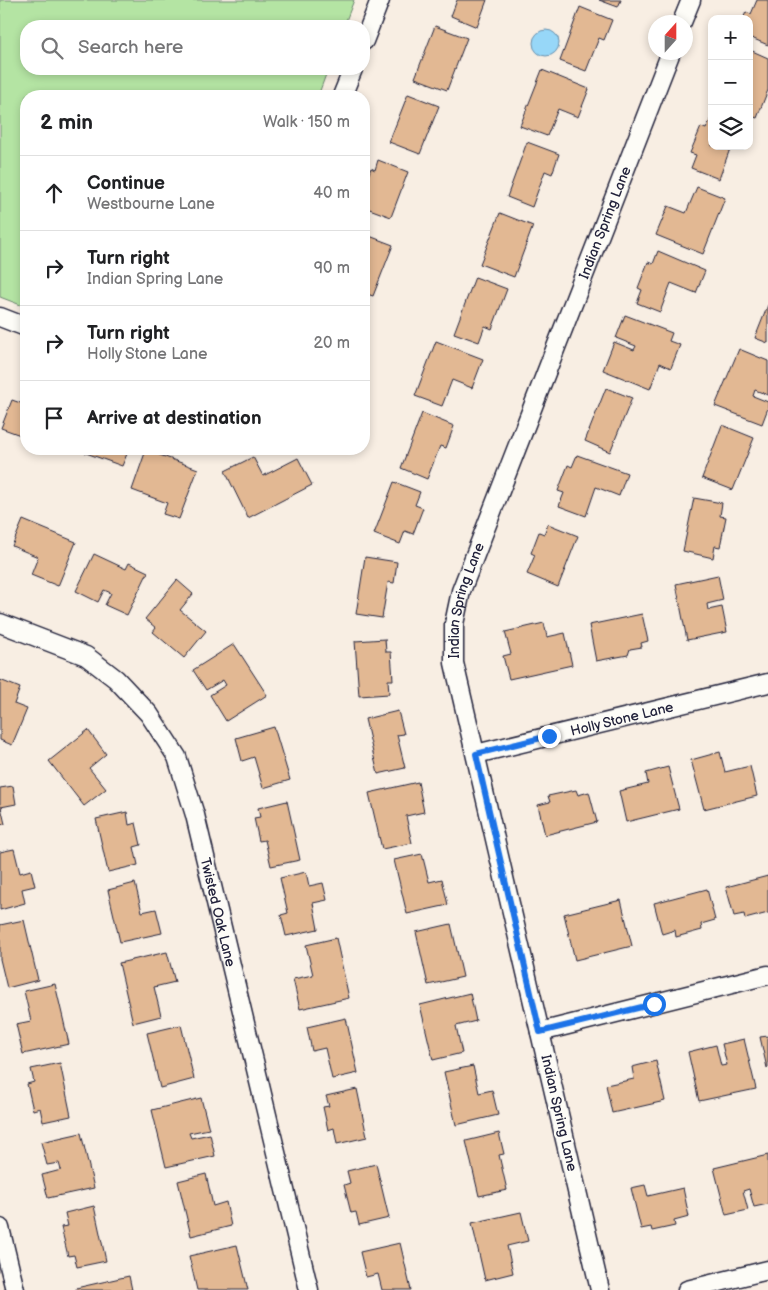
<!DOCTYPE html>
<html lang="en">
<head>
<meta charset="utf-8">
<style>
  :root { --surface:#fff; --page:#f2f2f2; --text:#202124; --muted:#757577; --line:#e0e0e0 }
  body { margin:0; font-family:"Balsamiq Sans",sans-serif; background:var(--page); color:var(--text) }
  .controls { position:absolute; right:15px; top:15px; display:grid; overflow:hidden; border-radius:10px; box-shadow:0 2px 8px #0003 }
  .controls button { width:45px; height:45px; display:grid; place-items:center; padding:0; border:0; border-bottom:1px solid var(--line); background:var(--surface); color:var(--text); font:25px sans-serif }
  .compass { position:absolute; left:648px; top:15px; width:45px; height:45px; border-radius:50%; background:var(--surface); box-shadow:0 2px 8px #0003; rotate:21deg }
  .stop { position:absolute; width:15px; height:15px; margin:-11px; border:4px solid #1a73e8; border-radius:50%; background:#fff }
  .stop.end { background:#1a73e8; border-color:#fff; box-shadow:0 1px 5px #0008 }
  .list { margin:0; padding:0; list-style:none }
  h2 { display:flex; justify-content:space-between; align-items:center; height:65px; margin:0; padding:0 20px; font-size:21px }
  h2 small { font-size:16px; font-weight:400; color:var(--muted) }
  .list li { display:grid; grid-template-columns:32px 1fr auto; gap:15px; align-items:center; box-sizing:border-box; height:75px; padding:0 20px; border-top:1px solid var(--line) }
  .list b { display:block; font-size:19px; white-space:nowrap }
  .list p { margin:0; font-size:16px; white-space:nowrap; color:var(--muted) }
  .list em { font-size:16px; font-style:normal; color:var(--muted) }
  .icon { flex:none; width:28px; height:28px; fill:none; stroke:currentColor; stroke-width:2; stroke-linecap:round; stroke-linejoin:round }
  .map { position:relative; flex:none; width:768px; height:1290px; overflow:hidden }
  .search { position:absolute; background:var(--surface); box-shadow:0 2px 8px #0003; left:20px; top:20px; width:350px; height:55px; display:flex; align-items:center; gap:12px; box-sizing:border-box; padding:0 18px; border-radius:20px; color:var(--muted); font-size:19px }
  .panel { position:absolute; background:var(--surface); box-shadow:0 2px 8px #0003; left:20px; top:90px; width:350px; height:365px; border-radius:20px }
  .map>svg:first-child { display:block }
  .green { fill:#b4e4a3; stroke:#6b836f }
  .water { fill:#97d7f8; stroke:#688fac }
  .building { fill:#e2b893; stroke:#22223b }
  .lines { fill:none; stroke-linecap:round; stroke-linejoin:round }
  .minor-casing { stroke:#22223b; stroke-width:21 }
  .minor { stroke:#fdfcf7; stroke-width:18 }
  .route { stroke:#1a73e8; stroke-width:6 }
  .labels { text-anchor:middle; dominant-baseline:central; stroke-width:4.5; stroke-linejoin:round; paint-order:stroke }
  .street-label { font-size:14px; fill:#22223b; stroke:#fdfcf7 }
</style>
</head>
<body>
<div class="map">
<svg width="768" height="1290" viewBox="0 0 768 1290">
  <rect width="100%" height="100%" fill="#f8eee3"/>
  <filter id="ink" filterUnits="userSpaceOnUse"><feTurbulence type="fractalNoise" baseFrequency=".02" numOctaves="2"/><feDisplacementMap in="SourceGraphic" scale="10" xChannelSelector="R" yChannelSelector="G"/><feConvolveMatrix kernelMatrix="1 2 1 2 8 2 1 2 1" color-interpolation-filters="sRGB"/></filter>
  <g filter="url(#ink)">
    <polygon class="green" points="0,0 354,0 344,26 26,26 26,69 328,69 318,96 26,96 26,307 0,297"/>
    <circle class="water" cx="546" cy="43" r="13"/>
    <g class="building">
      <polygon points="457,0 487,0 477,27 451,16"/>
      <polygon points="599,0 621,0 618,7"/>
      <polygon points="757,0 768,0 768,45 749,37 749,19 743,19 746,12 751,14"/>
      <polygon points="580,7 612,20 604,40 599,38 586,71 560,61"/>
      <polygon points="435,26 467,38 447,90 415,78"/>
      <polygon points="750,50 768,58 768,90 757,118 749,115"/>
      <polygon points="542,70 589,89 578,117 558,109 547,136 520,126"/>
      <polygon points="408,94 439,106 420,154 389,142"/>
      <polygon points="712,116 712,146 731,146 719,179 691,168 696,155 690,153 701,127 706,129"/>
      <polygon points="527,142 559,154 552,174 545,171 532,207 507,197"/>
      <polygon points="378,160 408,172 391,217 364,207 364,198 366,191 364,190 364,187 371,168 375,170"/>
      <polygon points="697,187 725,198 703,254 656,235 668,206 686,213"/>
      <polygon points="500,213 533,226 514,277 480,264"/>
      <polygon points="364,234 393,245 373,296 364,293"/>
      <polygon points="658,251 705,271 696,293 671,283 660,312 637,303 642,290 638,288 648,262 653,264"/>
      <polygon points="475,277 507,289 492,329 485,326 479,342 454,333"/>
      <polygon points="768,305 768,343 755,338"/>
      <polygon points="625,315 672,333 669,341 680,345 671,368 660,363 650,389 603,370 614,342 634,350 636,346 616,338"/>
      <polygon points="436,341 483,359 472,388 452,380 442,406 415,396"/>
      <polygon points="739,349 768,361 768,395 755,390 753,396 768,402 768,408 762,424 715,406"/>
      <polygon points="606,388 632,398 610,452 585,441"/>
      <polygon points="12,400 26,405 26,437 1,428"/>
      <polygon points="422,413 454,426 446,448 440,446 427,479 401,468"/>
      <polygon points="722,425 754,438 733,490 702,478"/>
      <polygon points="75,449 129,449 122,466"/>
      <polygon points="146,450 198,469 179,519 163,514 167,503 132,490"/>
      <polygon points="577,455 627,473 619,496 596,487 586,516 559,506 564,493 558,491 568,465 572,467"/>
      <polygon points="253,457 263,476 298,458 312,485 248,518 225,471"/>
      <polygon points="394,482 420,492 415,505 423,508 413,534 405,531 400,544 374,534"/>
      <polygon points="694,498 722,503 720,516 726,517 720,547 715,546 713,558 683,551"/>
      <polygon points="23,520 76,542 58,586 31,575 38,557 12,546"/>
      <polygon points="548,524 578,536 558,587 527,574 535,555 531,553 539,532 544,534"/>
      <polygon points="94,554 126,569 129,563 148,572 127,615 105,605 111,593 104,590 98,602 76,591"/>
      <polygon points="365,557 397,562 394,583 388,582 382,618 356,614"/>
      <polygon points="718,575 723,600 707,604 708,610 722,607 727,632 687,640 676,584"/>
      <polygon points="177,580 193,594 180,610 206,631 184,658 153,632 156,628 145,619"/>
      <polygon points="642,614 648,641 641,643 642,647 630,649 628,655 596,661 589,625"/>
      <polygon points="544,623 547,637 565,633 572,665 509,679 503,656 511,654 505,632"/>
      <polygon points="385,639 386,652 391,652 393,680 388,680 389,694 359,696 355,641"/>
      <polygon points="234,644 267,695 226,721 210,695 226,685 223,680 206,690 193,670"/>
      <polygon points="0,680 20,688 14,704 27,709 12,745 0,740"/>
      <polygon points="398,711 404,734 397,735 405,768 378,774 365,719"/>
      <polygon points="274,727 290,780 263,788 254,757 242,761 236,738"/>
      <polygon points="88,730 106,754 89,768 106,789 84,806 49,761"/>
      <polygon points="720,752 725,772 750,766 757,796 704,809 691,760"/>
      <polygon points="668,767 679,809 626,822 619,791 648,784 646,773"/>
      <polygon points="418,782 424,812 406,816 412,843 382,849 369,793"/>
      <polygon points="13,786 16,804 1,807 5,824 0,825 0,788"/>
      <polygon points="576,790 578,795 589,792 597,822 545,835 538,805 550,802 548,796"/>
      <polygon points="287,801 300,860 271,866 265,840 259,841 254,818 260,817 258,808"/>
      <polygon points="127,812 129,825 136,823 141,845 134,847 138,865 108,872 96,819"/>
      <polygon points="14,849 20,873 31,870 35,886 22,889 25,903 0,910 0,852"/>
      <polygon points="422,854 429,882 442,879 448,905 407,914 394,860"/>
      <polygon points="306,872 309,886 323,883 327,900 313,903 318,929 286,936 281,915 288,913 280,878"/>
      <polygon points="768,876 768,913 745,919 744,914 734,916 726,887"/>
      <polygon points="135,883 142,912 156,909 162,933 120,942 108,890"/>
      <polygon points="707,889 715,920 701,924 702,930 676,937 675,930 662,934 654,903"/>
      <polygon points="621,900 632,946 575,960 564,914"/>
      <polygon points="24,920 38,980 7,988 0,959 0,925"/>
      <polygon points="451,924 463,977 428,985 416,932"/>
      <polygon points="336,938 349,998 300,1009 293,979 313,975 306,945"/>
      <polygon points="167,952 175,982 154,987 161,1016 133,1023 119,963"/>
      <polygon points="55,984 69,1044 23,1054 16,1024 31,1021 24,991"/>
      <polygon points="470,993 476,1021 456,1026 462,1053 433,1060 420,1005"/>
      <polygon points="346,1018 358,1073 332,1079 325,1048 312,1051 307,1027"/>
      <polygon points="181,1025 194,1079 160,1088 147,1033"/>
      <polygon points="768,1036 768,1068 767,1068 760,1037"/>
      <polygon points="744,1039 756,1089 699,1101 688,1052 716,1045 721,1066 727,1065 722,1044"/>
      <polygon points="656,1061 665,1101 612,1113 606,1085 634,1079 632,1067"/>
      <polygon points="60,1063 71,1116 43,1122 40,1108 33,1110 27,1084 34,1082 31,1069"/>
      <polygon points="473,1066 479,1093 492,1090 498,1115 456,1125 444,1072"/>
      <polygon points="357,1089 367,1137 337,1144 334,1128 328,1130 323,1107 329,1106 326,1096"/>
      <polygon points="201,1098 209,1129 189,1133 191,1138 210,1134 215,1156 166,1167 152,1110"/>
      <polygon points="81,1133 94,1188 48,1198 42,1175 61,1170 59,1163 47,1165 41,1142"/>
      <polygon points="499,1133 504,1154 499,1155 507,1190 479,1196 466,1141"/>
      <polygon points="768,1155 768,1204 754,1207 749,1189 743,1191 748,1210 726,1215 714,1168"/>
      <polygon points="376,1164 389,1218 359,1225 356,1212 351,1213 344,1185 350,1183 347,1171"/>
      <polygon points="206,1174 213,1206 226,1202 231,1226 191,1236 178,1181"/>
      <polygon points="645,1185 648,1196 683,1188 689,1217 674,1221 675,1226 652,1231 651,1227 641,1229 631,1188"/>
      <polygon points="94,1206 106,1261 77,1267 74,1255 68,1256 61,1227 68,1226 65,1213"/>
      <polygon points="521,1212 528,1241 507,1246 513,1273 485,1280 472,1223"/>
      <polygon points="400,1243 411,1290 382,1290 378,1274 366,1277 360,1252"/>
      <polygon points="237,1245 248,1290 197,1290 189,1256"/>
      <polygon points="129,1276 132,1290 77,1290 76,1288"/>
    </g>
    <g class="lines">
      <g class="minor-casing">
        <g id="minor">
          <polyline points="682,22 691,0"/>
          <polyline points="364,41 380,0"/>
          <polyline points="342,96 353,69"/>
          <polyline points="0,317 26,327"/>
          <path id="s1" d="M 0,623 L 86,656 L 116,679 L 149,714 L 177,757 L 195,815 L 309,1290"/>
          <path id="s2" d="M 476,754 L 768,683"/>
          <polyline points="540,1032 768,975"/>
          <polyline points="0,1228 15,1290"/>
          <path id="s3" d="M 600,1290 L 454,663 L 454,624 L 461,591 L 671,52"/>
          <polyline points="687,1290 768,1270"/>
        </g>
      </g>
      <use href="#minor" class="minor"/>
    </g>
  </g>
  <g class="lines" filter="url(#ink)">
    <polyline class="route" points="549,736 476,754 540,1032 654,1004"/>
  </g>
  <g class="labels">
    <g class="street-label">
      <text stroke="none"><textPath href="#s3" startOffset="1112">Indian Spring Lane</textPath></text>
      <text stroke="none"><textPath href="#s3" startOffset="708">Indian Spring Lane</textPath></text>
      <text stroke="none"><textPath href="#s2" startOffset="150">Holly Stone Lane</textPath></text>
      <text stroke="none"><textPath href="#s1" startOffset="390">Twisted Oak Lane</textPath></text>
      <text transform="translate(559 1113) rotate(77)">Indian Spring Lane</text>
    </g>
  </g>
</svg>
<div class="controls">
<button>+</button>
<button>−</button>
<button><svg class="icon" aria-label="layers" viewBox="0 0 24 24"><path d="M12 4l9 5-9 5-9-5zM3 14l9 5 9-5"/></svg></button>
</div>
<svg class="compass" viewBox="-18 -18 36 36"><path d="M0-13l5 13h-10z" fill="#e53935"/><path d="M0 13l5-13h-10z" fill="#757577"/></svg>
<div class="stop" style="left:654px;top:1004px"></div>
<div class="stop end" style="left:549px;top:736px"></div>
<div class="search"><svg class="icon" aria-label="search" viewBox="0 0 24 24"><circle cx="10" cy="10" r="6"/><path d="M15 15l6 6"/></svg>Search here</div>
<section class="panel">
<h2>2 min<small>Walk · 150 m</small></h2>
<ul class="list">
<li><svg class="icon" aria-label="ahead" viewBox="0 0 24 24"><path d="M12 20V5M6 11l6-6 6 6"/></svg><div><b>Continue</b><p>Westbourne Lane</p></div><em>40 m</em></li>
<li><svg class="icon" aria-label="right" viewBox="0 0 24 24"><path d="M7 20v-9h11M14 6l5 5-5 5"/></svg><div><b>Turn right</b><p>Indian Spring Lane</p></div><em>90 m</em></li>
<li><svg class="icon" aria-label="right" viewBox="0 0 24 24"><path d="M7 20v-9h11M14 6l5 5-5 5"/></svg><div><b>Turn right</b><p>Holly Stone Lane</p></div><em>20 m</em></li>
<li><svg class="icon" aria-label="arrive" viewBox="0 0 24 24"><path d="M6 21V4h12l-3 4 3 4H6"/></svg><div><b>Arrive at destination</b></div></li>
</ul>
</section>
</div>
</body>
</html>
